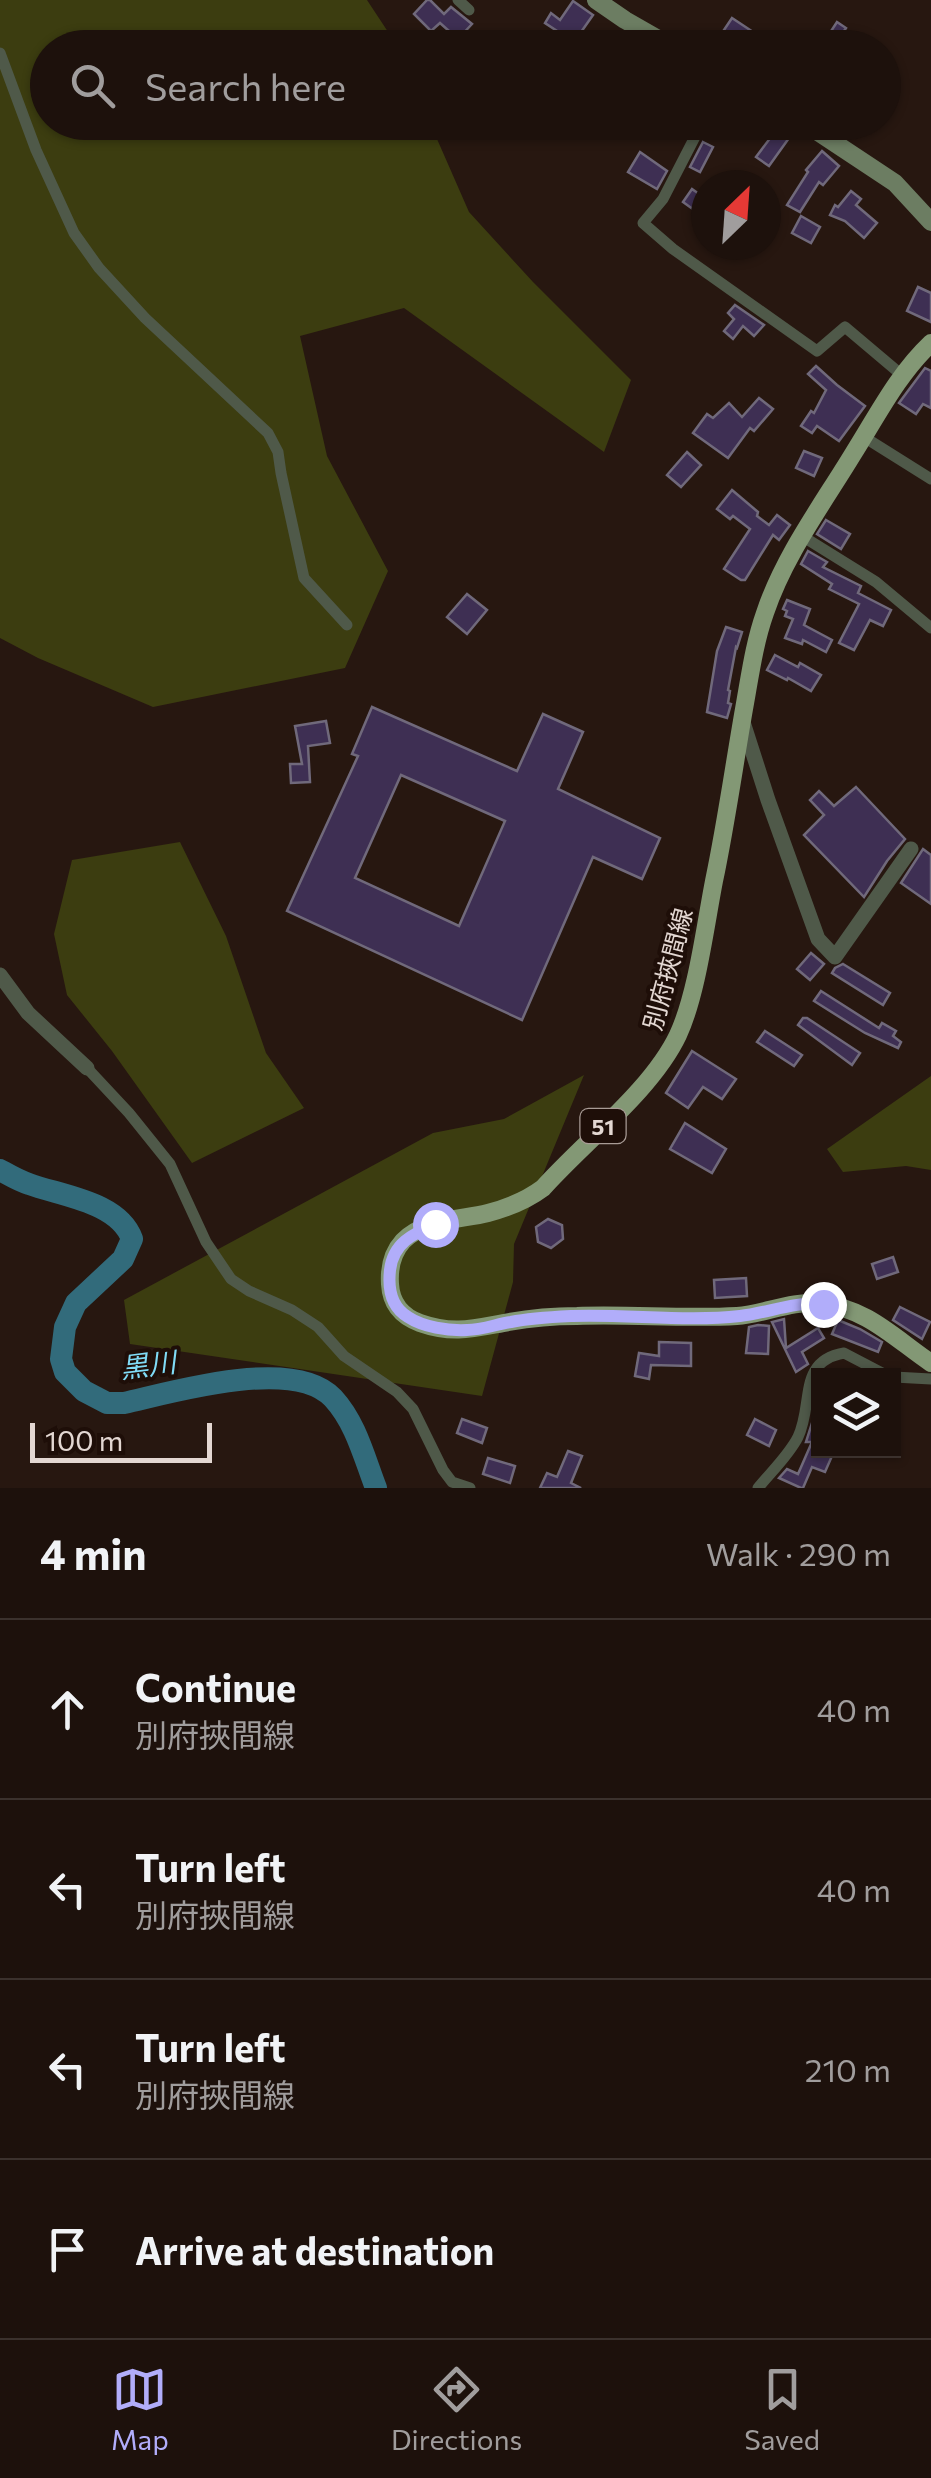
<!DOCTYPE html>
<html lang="en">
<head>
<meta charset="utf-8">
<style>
  :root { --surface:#1d110c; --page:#251a15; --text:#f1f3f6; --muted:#a09d9d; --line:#3b312d; --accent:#b1adfa }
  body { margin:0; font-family:Commissioner,"Noto Sans JP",sans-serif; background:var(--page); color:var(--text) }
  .controls { position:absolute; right:30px; bottom:30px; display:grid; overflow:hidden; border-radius:0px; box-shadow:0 2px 8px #0004 }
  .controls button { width:90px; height:90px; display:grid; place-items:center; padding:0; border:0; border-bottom:2px solid var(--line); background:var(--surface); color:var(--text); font:50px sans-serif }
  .compass { position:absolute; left:691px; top:170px; width:90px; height:90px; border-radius:50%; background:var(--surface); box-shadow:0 2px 8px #0004; rotate:25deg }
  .scale { position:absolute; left:30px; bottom:25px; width:182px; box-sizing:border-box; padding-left:10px; border:5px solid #e3d7d2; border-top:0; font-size:28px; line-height:35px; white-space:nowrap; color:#e3d7d2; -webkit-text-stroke:8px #1e0e08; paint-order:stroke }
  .stop { position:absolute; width:30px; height:30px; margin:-22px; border:8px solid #b1adfa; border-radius:50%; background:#fff }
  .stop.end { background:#b1adfa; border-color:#fff; box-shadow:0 2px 10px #0008 }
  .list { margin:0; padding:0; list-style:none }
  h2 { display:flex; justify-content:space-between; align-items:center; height:130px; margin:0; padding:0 40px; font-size:42px }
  h2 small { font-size:32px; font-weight:400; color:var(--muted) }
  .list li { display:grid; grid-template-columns:65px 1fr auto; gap:30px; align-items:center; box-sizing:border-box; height:180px; padding:0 40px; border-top:2px solid var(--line) }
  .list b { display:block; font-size:38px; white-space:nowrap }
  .list p { margin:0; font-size:32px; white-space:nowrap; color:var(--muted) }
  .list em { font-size:32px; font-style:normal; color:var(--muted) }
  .icon { flex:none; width:55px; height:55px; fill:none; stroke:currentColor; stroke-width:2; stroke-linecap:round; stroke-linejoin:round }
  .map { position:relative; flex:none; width:931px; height:1488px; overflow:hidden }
  .search { position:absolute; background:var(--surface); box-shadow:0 2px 8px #0004; left:30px; right:30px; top:30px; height:110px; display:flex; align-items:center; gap:25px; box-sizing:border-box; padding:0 35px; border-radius:55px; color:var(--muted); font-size:38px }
  .sheet { height:850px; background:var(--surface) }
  nav { display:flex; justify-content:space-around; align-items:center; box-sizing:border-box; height:140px; border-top:2px solid var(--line); background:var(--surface); font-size:28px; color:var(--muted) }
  nav a { display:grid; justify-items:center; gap:5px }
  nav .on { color:var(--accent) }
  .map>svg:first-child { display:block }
  .green { fill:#3c3d10 }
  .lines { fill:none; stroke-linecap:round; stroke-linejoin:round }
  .river { stroke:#326b7b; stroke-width:22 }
  .building { fill:#3e2f53; stroke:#70697b; stroke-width:2.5; fill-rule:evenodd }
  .minor { stroke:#4f5949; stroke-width:11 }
  .tertiary { stroke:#4f5949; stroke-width:15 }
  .secondary { stroke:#6c7d62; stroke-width:18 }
  .primary { stroke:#839875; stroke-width:18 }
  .route { stroke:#b1adfa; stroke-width:12 }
  .labels { text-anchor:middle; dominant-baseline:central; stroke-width:8; stroke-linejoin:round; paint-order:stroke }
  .shield { fill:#1e0e08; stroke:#a89b95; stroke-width:2.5 }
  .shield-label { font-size:22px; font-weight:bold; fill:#e3d7d2 }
  .street-label { font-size:25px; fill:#e3d7d2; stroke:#1e0e08 }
  .water-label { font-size:28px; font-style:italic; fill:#80dbf6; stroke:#1e0e08 }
</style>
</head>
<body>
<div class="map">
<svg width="931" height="1488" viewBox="0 0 931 1488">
  <rect width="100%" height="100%" fill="#271710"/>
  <g class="green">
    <polygon points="0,0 367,0 398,47 48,48 48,122 430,123 469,212 533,282 631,380 604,452 404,308 300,336 327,456 388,571 345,668 153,707 38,658 0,638"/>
    <polygon points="180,842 226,936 266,1053 304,1108 192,1163 112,1051 67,995 54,934 72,860"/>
    <polygon points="584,1075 514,1244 513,1282 482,1396 130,1344 124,1300 433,1133 504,1119"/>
    <polygon points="931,1076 931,1170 906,1166 843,1172 827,1149"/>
  </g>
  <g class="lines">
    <path class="river" d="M 0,1170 C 9,1175 19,1181 29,1184 C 62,1196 119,1202 132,1239 L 123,1259 L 76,1303 L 65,1327 L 61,1359 L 65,1372 L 84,1391 L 107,1403 L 124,1403 C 174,1392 294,1356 333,1398 C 356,1423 364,1457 376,1488"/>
  </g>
  <g class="building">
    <polygon points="427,0 430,0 444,14 451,7 472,24 458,39 440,23 431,31 414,14"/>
    <polygon points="573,1 593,15 574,42 545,23 551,13 560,20"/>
    <polygon points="732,18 765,40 760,48 744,48 731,39 725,48 706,48 716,33 720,36"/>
    <polygon points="837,22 846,28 844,31 869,48 820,48"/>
    <polygon points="777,129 789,138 769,166 756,157"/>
    <polygon points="703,142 713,147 700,172 690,167"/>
    <polygon points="822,151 839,166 823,185 819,182 800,212 787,205 808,172 806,170"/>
    <polygon points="640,152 667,171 657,189 628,172"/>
    <polygon points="692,189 706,199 706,208 701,215 683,202"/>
    <polygon points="851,191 861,199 856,205 877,223 864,238 845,221 830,215 835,205 838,207"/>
    <polygon points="801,216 820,227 811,243 792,233"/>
    <polygon points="918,287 931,293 931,322 907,311"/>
    <polygon points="735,305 764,325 754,336 743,326 733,339 724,331 734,319 728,313"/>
    <polygon points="816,366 837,385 865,406 839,441 817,426 812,433 801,426 811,411 814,413 826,390 808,374"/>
    <polygon points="925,368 931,371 931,408 923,404 916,414 899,403"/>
    <polygon points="759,398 773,409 754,431 750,428 728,458 693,433 707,414 713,418 729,403 742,417"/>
    <polygon points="804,451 822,458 814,476 796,468"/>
    <polygon points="687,452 701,465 681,487 667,475"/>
    <polygon points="732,490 758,512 757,516 769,525 777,515 790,525 779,540 773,535 745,580 741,580 724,569 750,529 733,516 730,519 717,509"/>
    <polygon points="826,520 850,534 841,549 817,534"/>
    <polygon points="808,551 827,562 823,567 861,586 858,593 891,610 883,626 870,620 854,650 839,643 859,604 829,589 832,584 801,564"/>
    <polygon points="467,594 487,610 467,634 447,617"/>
    <polygon points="787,600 810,609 804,625 832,640 826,652 803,640 802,644 785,638 793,619 785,616 787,611 783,609"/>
    <polygon points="726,627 742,632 737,648 736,647 728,690 730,691 728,703 731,704 727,718 707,712 717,651"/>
    <polygon points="775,655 798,667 800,663 821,675 811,691 788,678 787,680 767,670"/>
    <path d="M 372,707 L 517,771 L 543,714 L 583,732 L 558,789 L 660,838 L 642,879 L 593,857 L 522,1020 L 287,911 L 358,756 L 352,754 ZM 401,775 L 505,821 L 459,926 L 355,878 Z"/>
    <polygon points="326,721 330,743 308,746 310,782 291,783 290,764 302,764 295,726"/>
    <polygon points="856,787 905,839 887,861 864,897 804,835 824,815 810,800 819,791 834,806"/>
    <polygon points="923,849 931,855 931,904 901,883"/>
    <polygon points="811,953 824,964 810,980 797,969"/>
    <polygon points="843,964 890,993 883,1005 832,973 835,968"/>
    <polygon points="821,991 879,1028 882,1023 896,1031 893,1036 901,1042 898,1048 865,1033 814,1001"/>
    <polygon points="803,1018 807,1018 860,1053 852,1065 798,1025"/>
    <polygon points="765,1031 802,1055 794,1066 757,1042"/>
    <polygon points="692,1051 736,1079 722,1099 703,1087 688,1108 666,1093"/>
    <polygon points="685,1123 726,1149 712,1173 670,1149"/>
    <polygon points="548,1219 562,1225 563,1239 551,1248 538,1242 536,1227"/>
    <polygon points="893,1257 898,1272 877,1279 872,1264"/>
    <polygon points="746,1278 747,1296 715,1298 714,1280"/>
    <polygon points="900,1307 930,1322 922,1339 893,1320"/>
    <polygon points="784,1319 786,1348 818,1328 824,1338 802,1352 808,1364 796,1372 772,1322"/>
    <polygon points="838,1320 860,1329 882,1342 878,1352 832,1334"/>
    <polygon points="758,1325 769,1326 768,1354 746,1353 749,1327"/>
    <polygon points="659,1342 691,1343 691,1366 651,1365 649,1379 635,1376 639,1353 659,1356"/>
    <polygon points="462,1419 487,1428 482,1443 457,1433"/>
    <polygon points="755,1419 776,1430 769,1446 747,1435"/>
    <polygon points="812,1423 818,1423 818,1450 832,1456 825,1472 812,1467 803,1488 801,1488 779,1478 787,1469 798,1474 812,1442 806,1442"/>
    <polygon points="568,1451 582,1456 571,1483 581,1488 540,1488 547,1473 557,1477"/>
    <polygon points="488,1458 515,1466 510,1483 483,1474"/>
  </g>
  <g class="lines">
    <g class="minor">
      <polyline points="458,0 469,10"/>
      <polyline points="0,53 36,150 74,233 99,268 145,318 268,433 278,452 281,473 304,578 347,625"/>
      <polyline points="708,122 698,131 663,199 643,223 673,249 817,351 845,327 903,376"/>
      <polyline points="864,437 931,479"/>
      <polyline points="802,536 876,582 931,628"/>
      <polyline points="87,1068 129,1113 170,1164 206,1242 231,1279 249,1291 292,1310 318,1327 344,1356 397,1392 413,1409 443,1470 452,1482 470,1488"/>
      <polyline points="894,1377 931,1379"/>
      <path d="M 758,1488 C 771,1472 789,1455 798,1437 C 814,1404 797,1361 844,1353 L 888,1376"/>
    </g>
    <g class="tertiary">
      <polyline points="742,719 768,800 818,939 835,957 911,849"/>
      <polyline points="0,975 28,1013 87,1068"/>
    </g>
    <g class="secondary">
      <polyline points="596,0 625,20 674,48"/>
      <polyline points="803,122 895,183 931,222"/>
    </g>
    <path class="primary" d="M 931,343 C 898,374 877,416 853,454 C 822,505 784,556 765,613 C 754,644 750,676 744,709 C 734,766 726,824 714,881 C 705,927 697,994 678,1035 C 652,1090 584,1142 543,1188 C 527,1200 507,1208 488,1213 C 460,1220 425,1219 403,1241 C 392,1253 389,1268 390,1284 C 391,1303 401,1316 420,1323 C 454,1335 475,1328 509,1322 C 531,1318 555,1316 577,1316 C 630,1314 684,1319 737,1316 C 764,1314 791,1301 819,1303 C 867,1308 894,1338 931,1363"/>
  </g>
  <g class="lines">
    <path class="route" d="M 435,1224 C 413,1234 393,1243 390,1270 C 388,1288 391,1307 408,1317 C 423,1327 448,1331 467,1330 C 482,1330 497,1324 511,1322 C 531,1318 552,1317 572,1316 C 627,1314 687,1322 740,1316 C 768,1313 795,1301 823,1304"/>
  </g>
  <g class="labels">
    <rect class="shield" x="580.5" y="1109" width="45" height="34" rx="8"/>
    <g class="shield-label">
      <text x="603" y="1126">51</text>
    </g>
    <g class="street-label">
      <text transform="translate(667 969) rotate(-75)">別府挾間線</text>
    </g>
    <g class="water-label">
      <text transform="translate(148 1364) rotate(-7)">黒川</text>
    </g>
  </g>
</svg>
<div class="controls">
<button><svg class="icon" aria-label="layers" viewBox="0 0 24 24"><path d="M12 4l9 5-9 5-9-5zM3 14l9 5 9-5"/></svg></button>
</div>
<svg class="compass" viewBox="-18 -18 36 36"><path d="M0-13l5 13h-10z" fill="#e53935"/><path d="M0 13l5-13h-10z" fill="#a09d9d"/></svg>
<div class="scale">100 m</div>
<div class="stop" style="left:435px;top:1224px"></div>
<div class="stop end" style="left:823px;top:1304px"></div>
<div class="search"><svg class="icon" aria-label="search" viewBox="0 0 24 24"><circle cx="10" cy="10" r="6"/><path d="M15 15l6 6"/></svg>Search here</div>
</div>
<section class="sheet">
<h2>4 min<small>Walk · 290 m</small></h2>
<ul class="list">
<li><svg class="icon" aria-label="ahead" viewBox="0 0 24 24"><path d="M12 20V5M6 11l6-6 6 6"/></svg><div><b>Continue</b><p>別府挾間線</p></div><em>40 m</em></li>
<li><svg class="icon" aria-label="left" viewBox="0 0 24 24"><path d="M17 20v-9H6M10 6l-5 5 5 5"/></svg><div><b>Turn left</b><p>別府挾間線</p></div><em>40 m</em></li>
<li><svg class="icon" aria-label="left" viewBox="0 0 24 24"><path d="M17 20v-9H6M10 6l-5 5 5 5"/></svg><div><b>Turn left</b><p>別府挾間線</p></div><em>210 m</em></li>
<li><svg class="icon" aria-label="arrive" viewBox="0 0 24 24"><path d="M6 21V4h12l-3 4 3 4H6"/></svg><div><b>Arrive at destination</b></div></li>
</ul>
</section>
<nav>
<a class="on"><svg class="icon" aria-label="map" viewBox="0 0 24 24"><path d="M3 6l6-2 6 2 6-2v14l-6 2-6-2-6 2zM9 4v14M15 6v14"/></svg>Map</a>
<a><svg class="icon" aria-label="directions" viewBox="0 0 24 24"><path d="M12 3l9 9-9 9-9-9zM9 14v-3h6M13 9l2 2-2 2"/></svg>Directions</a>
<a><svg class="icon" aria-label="saved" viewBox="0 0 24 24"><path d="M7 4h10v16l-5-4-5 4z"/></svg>Saved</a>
</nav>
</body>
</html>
